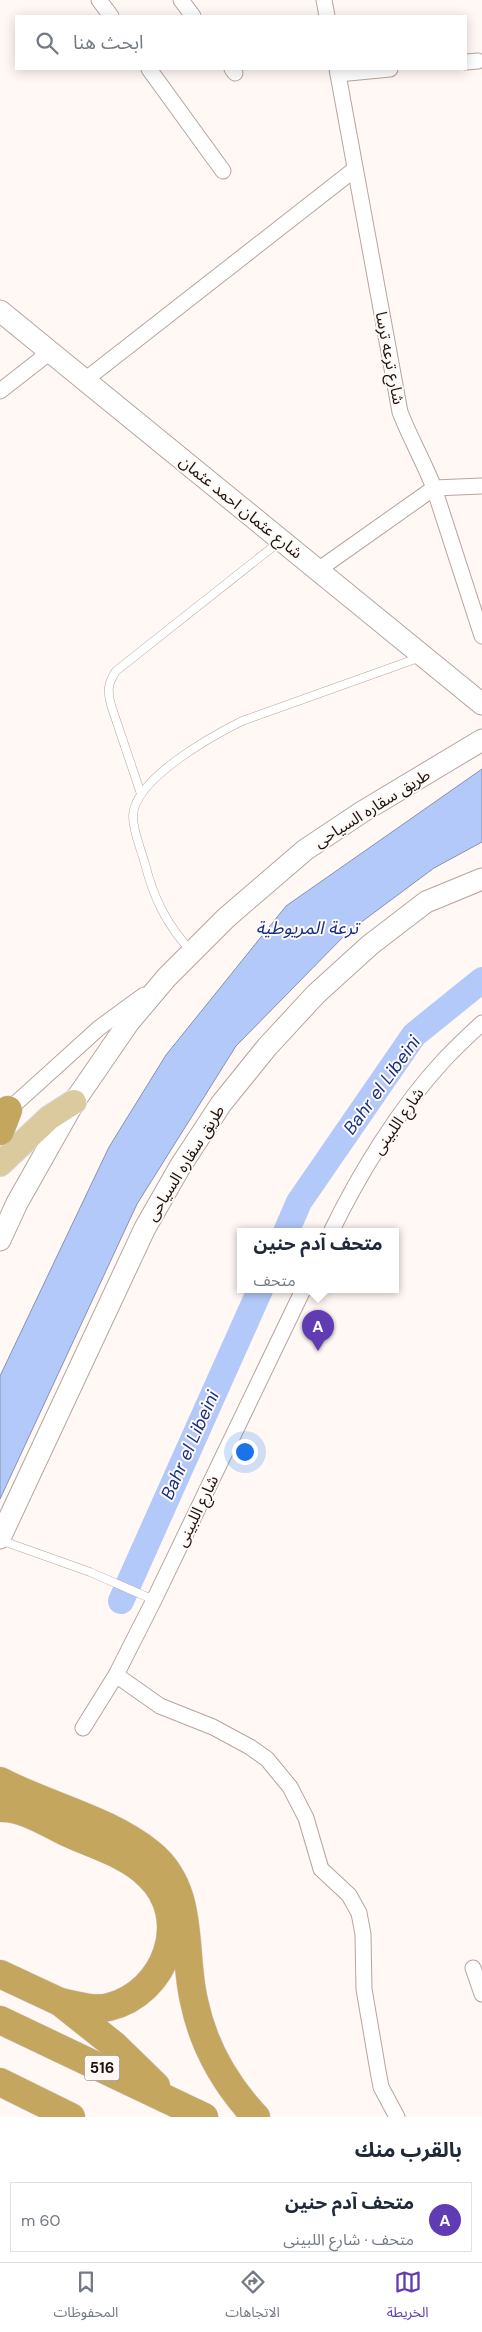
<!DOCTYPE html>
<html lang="ar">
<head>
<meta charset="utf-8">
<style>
  :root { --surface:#fff; --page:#f6f6f7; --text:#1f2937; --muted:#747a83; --line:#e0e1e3; --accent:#603bb3 }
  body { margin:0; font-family:"DM Sans","Noto Sans Arabic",sans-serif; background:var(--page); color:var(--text); direction:rtl }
  .you { position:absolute; left:244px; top:1451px; width:18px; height:18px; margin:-12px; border:4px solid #fff; border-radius:50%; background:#1a73e8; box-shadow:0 0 0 8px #1a73e833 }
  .badge { display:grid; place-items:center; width:32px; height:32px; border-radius:50%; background:var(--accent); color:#fff; font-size:16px; font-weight:700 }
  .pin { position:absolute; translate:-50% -41px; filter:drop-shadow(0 1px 2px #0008) }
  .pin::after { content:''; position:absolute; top:26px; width:18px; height:15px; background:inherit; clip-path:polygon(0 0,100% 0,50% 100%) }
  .popup { position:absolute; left:237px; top:1228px; width:162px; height:65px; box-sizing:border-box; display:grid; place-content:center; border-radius:0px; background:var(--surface); filter:drop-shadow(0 1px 4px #0005); font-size:16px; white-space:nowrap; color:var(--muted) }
  .popup b { font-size:19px; color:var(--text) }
  .popup::after { content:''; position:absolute; left:50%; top:100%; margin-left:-10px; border:10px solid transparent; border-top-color:var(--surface) }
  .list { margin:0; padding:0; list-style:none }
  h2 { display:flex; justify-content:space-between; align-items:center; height:65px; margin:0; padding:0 20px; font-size:21px }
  h2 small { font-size:16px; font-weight:400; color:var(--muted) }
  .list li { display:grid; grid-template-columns:32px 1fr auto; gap:15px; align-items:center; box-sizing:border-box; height:70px; margin:0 10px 10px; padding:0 10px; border:1px solid var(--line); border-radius:0px }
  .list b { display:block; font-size:19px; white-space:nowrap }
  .list p { margin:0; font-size:16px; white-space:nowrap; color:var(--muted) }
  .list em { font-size:16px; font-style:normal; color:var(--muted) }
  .icon { flex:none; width:28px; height:28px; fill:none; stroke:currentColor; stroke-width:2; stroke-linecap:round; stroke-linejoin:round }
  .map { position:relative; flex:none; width:482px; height:2117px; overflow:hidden; direction:ltr }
  .search { position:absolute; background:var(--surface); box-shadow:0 2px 12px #0003; left:15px; right:15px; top:15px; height:55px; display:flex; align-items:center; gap:12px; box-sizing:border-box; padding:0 18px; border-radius:0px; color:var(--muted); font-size:19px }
  .sheet { height:145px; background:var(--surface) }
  nav { display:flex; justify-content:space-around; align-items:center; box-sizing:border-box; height:70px; border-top:1px solid var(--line); background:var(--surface); font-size:14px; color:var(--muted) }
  nav a { display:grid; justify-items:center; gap:2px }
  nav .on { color:var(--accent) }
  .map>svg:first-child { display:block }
  .water { fill:#b2c9f9; stroke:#8493b3 }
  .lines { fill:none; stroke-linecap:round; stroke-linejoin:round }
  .river { stroke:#b2c9f9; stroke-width:26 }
  .lane-casing { stroke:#b5a59e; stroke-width:9 }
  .street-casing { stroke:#b5a59e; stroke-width:17 }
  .secondary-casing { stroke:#b5a59e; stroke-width:23 }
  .primary-casing { stroke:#d6d5d4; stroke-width:26 }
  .highway-casing { stroke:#d6d5d4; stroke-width:29 }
  .lane { stroke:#fff; stroke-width:8 }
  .street { stroke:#fff; stroke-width:15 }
  .secondary { stroke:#fff; stroke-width:21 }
  .primary { stroke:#dcca9f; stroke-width:24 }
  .highway { stroke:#c4a65f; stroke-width:28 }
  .labels { text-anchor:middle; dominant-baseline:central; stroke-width:4; stroke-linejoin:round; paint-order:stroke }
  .shield { fill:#fff8f5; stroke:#5f5855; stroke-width:1 }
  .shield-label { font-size:15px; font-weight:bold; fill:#1a1411 }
  .street-label { font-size:16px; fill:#1a1411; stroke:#fff8f5 }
  .water-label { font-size:18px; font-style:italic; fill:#113289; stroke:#fff8f5 }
</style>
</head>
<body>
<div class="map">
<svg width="482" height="2117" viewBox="0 0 482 2117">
  <rect width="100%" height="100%" fill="#fff8f5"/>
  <polygon class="water" points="482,769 482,842 434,868 348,932 236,1046 137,1204 0,1499 0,1376 109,1147 166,1055 286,906"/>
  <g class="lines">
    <g class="river">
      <polyline points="286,1232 299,1202 414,1035 482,980"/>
      <polyline points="121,1601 260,1290"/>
    </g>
    <g class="lane-casing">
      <g id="lane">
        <path d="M 141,794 L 111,705 C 107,691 108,683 116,671 L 279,542"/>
        <path d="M 191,951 C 167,925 154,899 145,864 C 141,849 133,832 133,816 C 134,779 212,736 242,721 L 421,657"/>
        <polyline points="0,1540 90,1572 154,1600"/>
      </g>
    </g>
    <g class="street-casing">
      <g id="street">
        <polyline points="99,0 111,16"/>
        <polyline points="181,0 193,16"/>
        <polyline points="324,0 327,16"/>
        <polyline points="466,62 478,61"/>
        <polyline points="149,69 223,171"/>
        <polyline points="232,69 235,73"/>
        <path d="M 337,69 L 400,412 C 410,438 424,462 434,488 L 482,636"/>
        <polyline points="338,74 390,69"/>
        <polyline points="85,380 355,169"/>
        <polyline points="0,391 50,352"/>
        <polyline points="318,570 434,488 482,486"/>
        <polyline points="4,1114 99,1028 144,995"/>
        <path d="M 331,1232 C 359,1174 400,1107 444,1060 C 456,1047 469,1035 482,1023"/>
        <polyline points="116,1675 160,1706 213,1727 250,1747 267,1759 290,1787 306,1818 321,1869 349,1895 359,1913 363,1934 364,1989 378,2071 381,2087 397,2117"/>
        <polyline points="83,1728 116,1675 154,1600 303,1290"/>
        <polyline points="473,1968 482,1994"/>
      </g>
    </g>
    <g class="secondary-casing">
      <g id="secondary">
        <polyline points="0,311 482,704"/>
        <polyline points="0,1240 17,1203 74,1102 129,1022 167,977 226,918 305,850 362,812 482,740"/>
        <polyline points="0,1538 145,1228 181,1165 221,1104 267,1047 316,994 370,945 426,902 482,879"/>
      </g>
    </g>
    <g class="primary-casing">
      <polyline id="primary" points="0,1164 49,1118 74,1102"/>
    </g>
    <g class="highway-casing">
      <g id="highway">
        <polyline points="0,1131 8,1110"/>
        <path d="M 0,1781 C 48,1806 108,1819 150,1853 C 196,1890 182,1951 194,2001 C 203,2045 226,2085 256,2117"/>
        <path d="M 0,1808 C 23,1807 47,1823 68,1833 C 94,1845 127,1854 148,1875 C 194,1918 166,1993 109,2007 C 93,2011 75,2005 60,2002"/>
        <polyline points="0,1974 60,2002 114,2045 156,2086"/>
        <polyline points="0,2020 204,2117"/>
        <polyline points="0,2082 71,2117"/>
      </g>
    </g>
    <use href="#lane" class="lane"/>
    <use href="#street" class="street"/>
    <use href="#secondary" class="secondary"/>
    <use href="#primary" class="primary"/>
    <use href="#highway" class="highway"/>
  </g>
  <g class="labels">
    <rect class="shield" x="84.5" y="2055.5" width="35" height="25" rx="4"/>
    <g class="shield-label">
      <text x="102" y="2068">516</text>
    </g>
    <g class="street-label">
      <text transform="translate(390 358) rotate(79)">شارع ترعه ترسا</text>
      <text transform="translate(241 507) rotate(39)">شارع عثمان احمد عثمان</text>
      <text transform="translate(372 808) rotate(-32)">طريق سقاره السياحى</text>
      <text transform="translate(398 1121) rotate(-55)">شارع اللبينى</text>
      <text transform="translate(185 1163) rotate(-58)">طريق سقاره السياحى</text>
      <text transform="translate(197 1511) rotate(-64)">شارع اللبينى</text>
    </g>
    <g class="water-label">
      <text x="307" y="928">ترعة المريوطية</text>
      <text transform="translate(382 1085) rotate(-54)">Bahr el Libeini</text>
      <text transform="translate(190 1445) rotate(-66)">Bahr el Libeini</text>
    </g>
  </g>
</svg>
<div class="you"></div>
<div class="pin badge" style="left:318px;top:1351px">A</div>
<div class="popup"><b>متحف آدم حنين</b>متحف</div>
<div class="search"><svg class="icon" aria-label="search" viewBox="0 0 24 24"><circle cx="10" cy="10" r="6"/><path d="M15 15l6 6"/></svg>ابحث هنا</div>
</div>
<section class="sheet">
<h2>بالقرب منك<small></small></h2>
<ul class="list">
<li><span class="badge">A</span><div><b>متحف آدم حنين</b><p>متحف · شارع اللبينى</p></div><em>60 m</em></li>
</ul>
</section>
<nav>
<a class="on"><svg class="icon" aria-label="map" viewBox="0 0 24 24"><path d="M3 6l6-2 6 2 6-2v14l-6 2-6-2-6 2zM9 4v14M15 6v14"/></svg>الخريطة</a>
<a><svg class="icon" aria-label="directions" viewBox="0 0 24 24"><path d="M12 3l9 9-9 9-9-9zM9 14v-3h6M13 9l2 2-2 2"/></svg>الاتجاهات</a>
<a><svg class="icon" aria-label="saved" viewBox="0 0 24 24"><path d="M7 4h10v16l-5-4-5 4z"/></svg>المحفوظات</a>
</nav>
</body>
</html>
